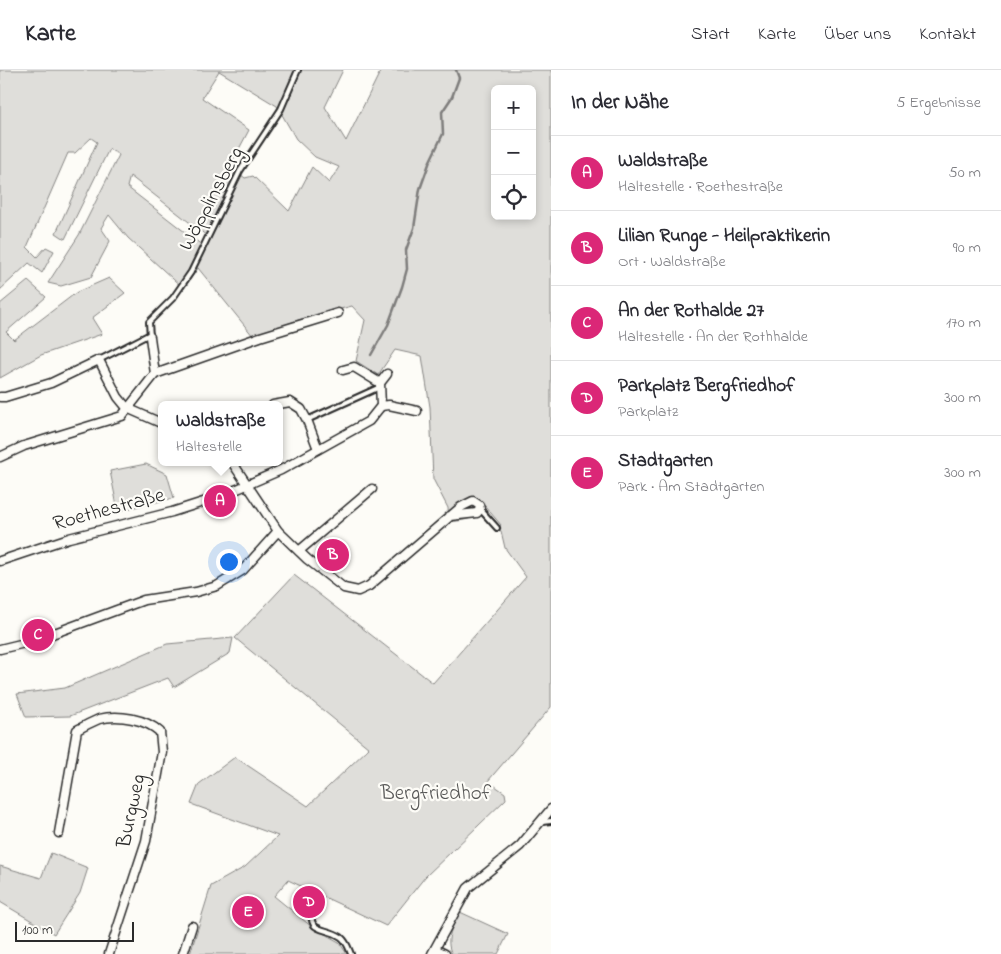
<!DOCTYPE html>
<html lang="de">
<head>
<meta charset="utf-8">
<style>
  :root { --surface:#fff; --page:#f7f7f7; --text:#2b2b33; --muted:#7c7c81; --line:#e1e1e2; --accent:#db2777 }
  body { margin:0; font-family:"Indie Flower",sans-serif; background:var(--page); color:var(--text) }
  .controls { position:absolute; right:15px; top:15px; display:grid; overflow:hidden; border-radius:8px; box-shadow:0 2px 8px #0003 }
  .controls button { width:45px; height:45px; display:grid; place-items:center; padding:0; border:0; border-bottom:1px solid var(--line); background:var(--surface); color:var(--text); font:25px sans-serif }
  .scale { position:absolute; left:15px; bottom:12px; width:119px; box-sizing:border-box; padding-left:5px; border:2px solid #2b2b2b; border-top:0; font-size:14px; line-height:18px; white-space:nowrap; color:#2b2b2b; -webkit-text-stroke:4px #fdfcf7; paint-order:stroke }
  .you { position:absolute; left:228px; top:491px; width:18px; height:18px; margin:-12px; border:4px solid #fff; border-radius:50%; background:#1a73e8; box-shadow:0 0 0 8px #1a73e833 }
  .badge { display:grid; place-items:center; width:32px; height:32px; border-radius:50%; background:var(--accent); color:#fff; font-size:16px; font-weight:700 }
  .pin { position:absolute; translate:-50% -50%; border:2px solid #fff; box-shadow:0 1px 5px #0006 }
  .popup { position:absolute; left:158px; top:331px; width:125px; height:65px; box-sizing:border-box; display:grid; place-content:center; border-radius:8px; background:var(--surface); filter:drop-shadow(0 1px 4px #0005); font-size:16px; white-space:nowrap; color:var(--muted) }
  .popup b { font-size:19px; color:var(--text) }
  .popup::after { content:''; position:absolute; left:50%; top:100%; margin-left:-10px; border:10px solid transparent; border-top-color:var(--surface) }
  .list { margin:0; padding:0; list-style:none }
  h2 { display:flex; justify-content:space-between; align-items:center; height:65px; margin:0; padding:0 20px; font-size:21px }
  h2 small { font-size:16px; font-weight:400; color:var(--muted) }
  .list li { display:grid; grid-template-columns:32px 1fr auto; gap:15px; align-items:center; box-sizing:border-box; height:75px; padding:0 20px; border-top:1px solid var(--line) }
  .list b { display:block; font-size:19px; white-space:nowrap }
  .list p { margin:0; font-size:16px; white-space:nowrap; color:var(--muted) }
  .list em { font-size:16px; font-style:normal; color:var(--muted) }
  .icon { flex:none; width:28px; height:28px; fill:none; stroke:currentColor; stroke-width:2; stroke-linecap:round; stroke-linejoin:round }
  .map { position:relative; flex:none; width:551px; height:884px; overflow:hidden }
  header { display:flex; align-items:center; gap:30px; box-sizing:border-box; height:70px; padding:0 25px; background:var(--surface); border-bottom:1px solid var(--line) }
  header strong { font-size:24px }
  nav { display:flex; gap:28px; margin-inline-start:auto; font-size:18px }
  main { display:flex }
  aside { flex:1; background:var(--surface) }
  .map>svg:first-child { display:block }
  .green { fill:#dfdeda; stroke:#858482; fill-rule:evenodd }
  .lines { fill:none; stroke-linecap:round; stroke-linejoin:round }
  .stream { stroke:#7e7d7b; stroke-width:2.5 }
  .service-casing { stroke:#2b2b2b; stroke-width:8 }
  .minor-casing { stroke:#2b2b2b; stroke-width:11 }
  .service { stroke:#fdfcf7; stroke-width:4 }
  .minor { stroke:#fdfcf7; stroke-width:8 }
  .labels { text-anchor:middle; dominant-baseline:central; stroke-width:4.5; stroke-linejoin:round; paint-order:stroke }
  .street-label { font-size:21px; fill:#2b2b2b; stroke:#fdfcf7 }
  .park-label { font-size:21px; fill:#585857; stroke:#fdfcf7 }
</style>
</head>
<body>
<header>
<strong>Karte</strong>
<nav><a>Start</a><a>Karte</a><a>Über uns</a><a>Kontakt</a></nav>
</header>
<main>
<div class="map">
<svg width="551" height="884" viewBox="0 0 551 884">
  <rect width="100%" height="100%" fill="#fdfcf7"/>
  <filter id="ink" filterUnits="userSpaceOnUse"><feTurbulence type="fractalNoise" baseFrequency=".02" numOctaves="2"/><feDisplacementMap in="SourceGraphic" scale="10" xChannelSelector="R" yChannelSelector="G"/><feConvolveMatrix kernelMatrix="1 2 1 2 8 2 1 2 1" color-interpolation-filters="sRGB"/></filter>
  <g filter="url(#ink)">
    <g class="green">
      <path d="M 0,0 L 343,0 L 325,37 L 346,71 L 381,0 L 551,0 L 551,637 L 488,711 L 505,723 L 506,729 L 425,807 L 386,856 L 288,810 L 274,826 L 312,857 L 339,872 L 347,884 L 190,884 L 211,816 L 245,797 L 278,766 L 191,734 L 199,714 L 235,687 L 308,736 L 369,678 L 235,568 L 294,505 L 433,613 L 526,507 L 505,478 L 501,461 L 497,458 L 501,455 L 485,436 C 476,450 465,450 449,452 L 448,438 L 433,409 L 430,337 L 422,286 L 395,280 L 378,305 L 356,291 L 365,250 L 352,236 L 298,250 L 253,266 L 198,198 L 184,219 L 128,168 L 109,145 L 101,158 L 110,171 L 91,207 L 61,216 L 48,213 L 79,165 L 119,85 L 109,79 L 65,169 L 56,163 L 97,72 L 91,68 L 75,83 L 68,83 L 27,177 L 37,187 L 46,177 L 54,181 L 42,203 L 29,193 L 0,220 ZM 219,1 L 277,36 L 296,69 L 315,87 L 339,97 L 329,113 L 312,97 L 289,141 L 253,106 L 245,108 L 230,96 L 249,60 L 202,28 ZM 495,19 L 532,19 L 532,146 L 495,146 ZM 130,106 L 207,166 L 203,176 L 127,117 Z"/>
      <polygon points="109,208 125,223 92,248 102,264 41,285 0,308 0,234 28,211 46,227 6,262 14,270 77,222"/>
      <polygon points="146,394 167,404 174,428 118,441 110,401"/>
      <polygon points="233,568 230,583 174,617 168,608 70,646 26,647 17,624 65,618 167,574"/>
      <polygon points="51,783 88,798 80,823 54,864 0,832 0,796 41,808"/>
      <path d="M 460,842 L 508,864 L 498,884 L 452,884 C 444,870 453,855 460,842 Z"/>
    </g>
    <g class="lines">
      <polyline class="stream" points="371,285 388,255 402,217 407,199 406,180 414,158 420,119 430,91 443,64 442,42 452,27 459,8 456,0"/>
      <g class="service-casing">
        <g id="service">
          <polyline points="150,267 149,252 173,228 191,202 240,101 281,39 298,0"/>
          <polyline points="99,290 150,264"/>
          <polyline points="307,350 380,317"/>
          <polyline points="480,439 497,458"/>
          <polyline points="542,752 551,751"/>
          <path d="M 297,825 L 313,836 C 306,865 325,856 341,867 C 347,872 348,877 351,884"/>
        </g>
      </g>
      <g class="minor-casing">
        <g id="minor">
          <polyline points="343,300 354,297 380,313"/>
          <polyline points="155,304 260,267 338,243"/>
          <polyline points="0,327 5,327 51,313 99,290 118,327 127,338 161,353"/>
          <polyline points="273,335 290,332 301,339 307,350 318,379"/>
          <polyline points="381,336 389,335 417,341"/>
          <polyline points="0,387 24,376 122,346 155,304 150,267"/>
          <polyline points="232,392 278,461 307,489 344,518 358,521 369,516 461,437 473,431 479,435 480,439 477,443 450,446"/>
          <polyline points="299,481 372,419"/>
          <polyline points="0,491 69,468 172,442 219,427 281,400 369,351 381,336 380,313 387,304"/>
          <polyline points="0,579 33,571 144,530 196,522 217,516 243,500 278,461"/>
          <path d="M 59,763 L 77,660 C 84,656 92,652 99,649 C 119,644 146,649 160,662 L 162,682 L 146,771 L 109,884"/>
          <polyline points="435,879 445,884"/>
          <polyline points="183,884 192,856"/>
          <polyline points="432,884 468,818 520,776 551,739"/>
        </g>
      </g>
      <use href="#service" class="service"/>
      <use href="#minor" class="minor"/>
    </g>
  </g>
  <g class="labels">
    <g class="street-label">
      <text transform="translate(212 129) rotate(-62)">Wöpplinsberg</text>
      <text transform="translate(109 440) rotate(-15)">Roethestraße</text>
      <text transform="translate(132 741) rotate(-78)">Burgweg</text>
    </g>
    <g class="park-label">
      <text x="436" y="724">Bergfriedhof</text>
    </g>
  </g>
</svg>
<div class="controls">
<button>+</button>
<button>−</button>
<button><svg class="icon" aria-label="locate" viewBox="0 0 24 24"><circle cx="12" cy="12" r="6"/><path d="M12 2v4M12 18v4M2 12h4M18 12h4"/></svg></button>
</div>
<div class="scale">100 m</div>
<div class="you"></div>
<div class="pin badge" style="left:220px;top:431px">A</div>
<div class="popup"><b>Waldstraße</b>Haltestelle</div>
<div class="pin badge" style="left:333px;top:485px">B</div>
<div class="pin badge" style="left:38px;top:565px">C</div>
<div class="pin badge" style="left:309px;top:832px">D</div>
<div class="pin badge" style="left:248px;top:842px">E</div>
</div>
<aside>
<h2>In der Nähe<small>5 Ergebnisse</small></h2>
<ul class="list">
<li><span class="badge">A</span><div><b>Waldstraße</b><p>Haltestelle · Roethestraße</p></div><em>50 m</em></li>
<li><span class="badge">B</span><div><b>Lilian Runge - Heilpraktikerin</b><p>Ort · Waldstraße</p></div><em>90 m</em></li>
<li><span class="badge">C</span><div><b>An der Rothalde 27</b><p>Haltestelle · An der Rothhalde</p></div><em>170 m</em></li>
<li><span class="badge">D</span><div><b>Parkplatz Bergfriedhof</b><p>Parkplatz</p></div><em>300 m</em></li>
<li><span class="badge">E</span><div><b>Stadtgarten</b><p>Park · Am Stadtgarten</p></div><em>300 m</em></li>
</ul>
</aside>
</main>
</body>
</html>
